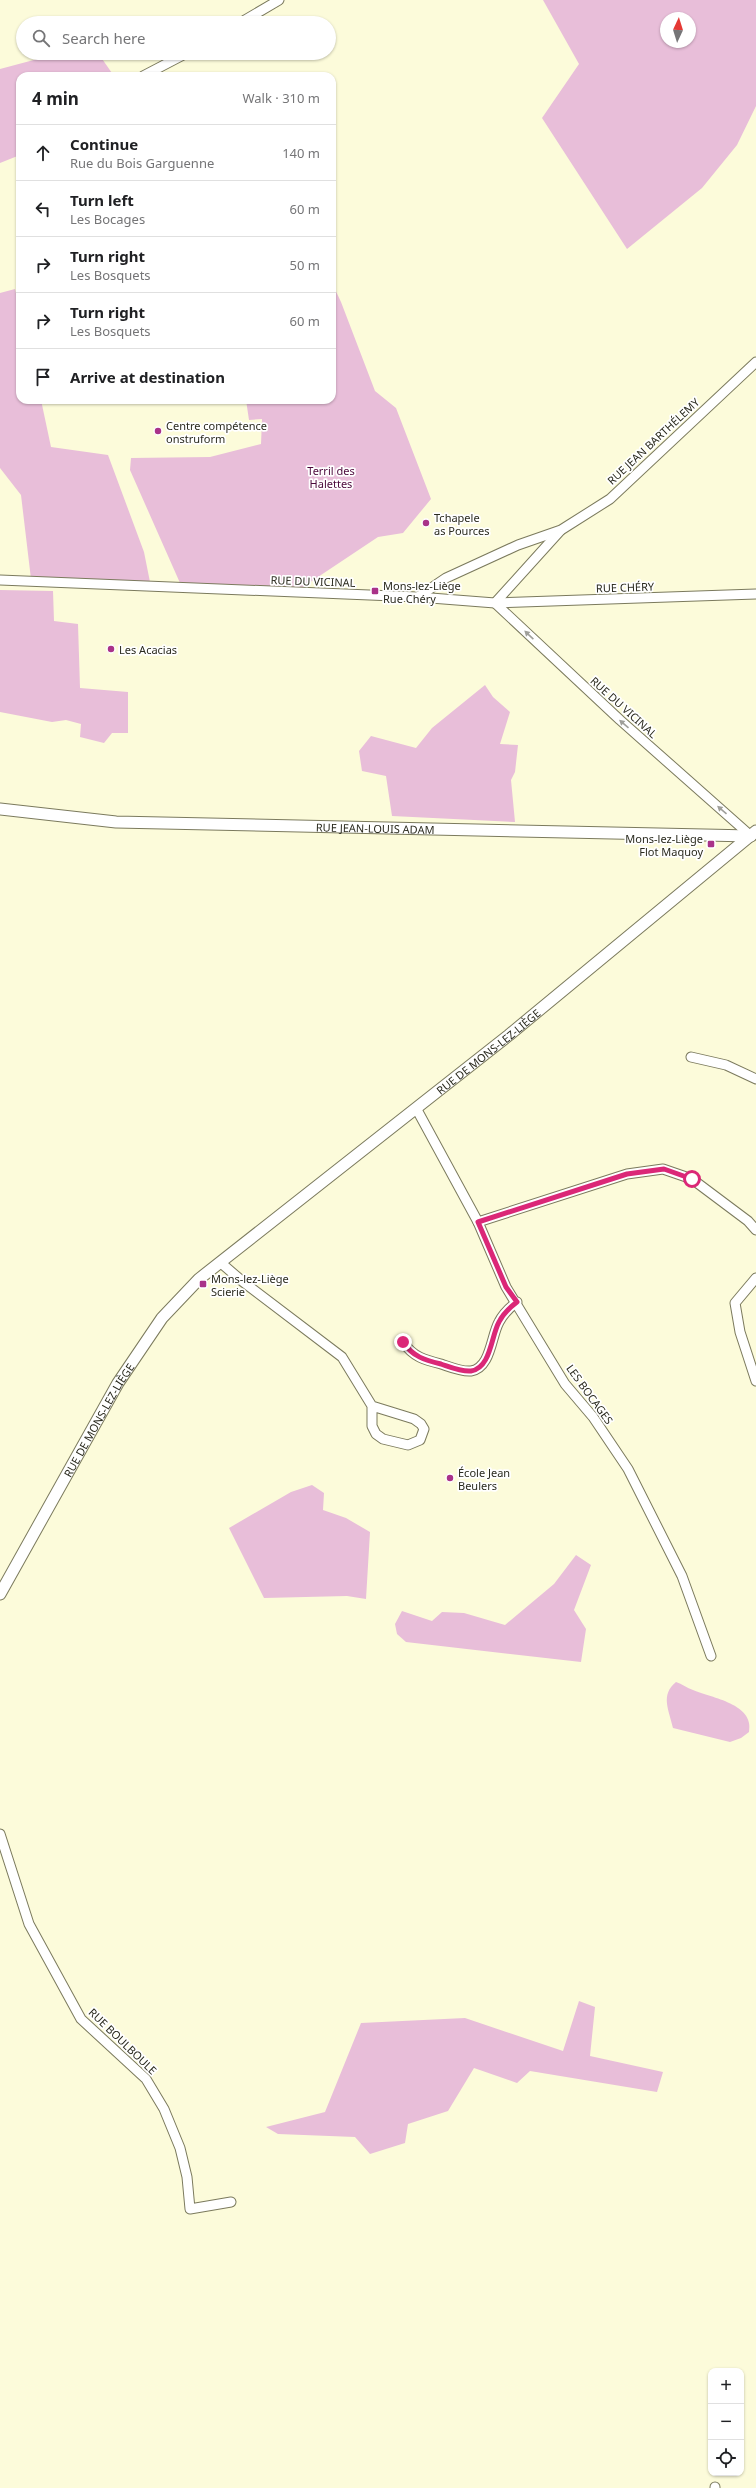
<!DOCTYPE html>
<html lang="en">
<head>
<meta charset="utf-8">
<style>
  :root { --surface:#fff; --page:#f6f6f6; --text:#202124; --muted:#757577; --line:#e0e0e0 }
  body { margin:0; font-family:"Noto Sans",sans-serif; background:var(--page); color:var(--text) }
  .controls { position:absolute; right:12px; bottom:12px; display:grid; overflow:hidden; border-radius:8px; box-shadow:0 1px 3px #0004 }
  .controls button { width:36px; height:36px; display:grid; place-items:center; padding:0; border:0; border-bottom:1px solid var(--line); background:var(--surface); color:var(--text); font:20px sans-serif }
  .compass { position:absolute; left:660px; top:12px; width:36px; height:36px; border-radius:50%; background:var(--surface); box-shadow:0 1px 3px #0004; rotate:4deg }
  .stop { position:absolute; width:12px; height:12px; margin:-9px; border:3px solid #db2777; border-radius:50%; background:#fff }
  .stop.end { background:#db2777; border-color:#fff; box-shadow:0 1px 4px #0008 }
  .list { margin:0; padding:0; list-style:none }
  h2 { display:flex; justify-content:space-between; align-items:center; height:52px; margin:0; padding:0 16px; font-size:17px }
  h2 small { font-size:13px; font-weight:400; color:var(--muted) }
  .list li { display:grid; grid-template-columns:26px 1fr auto; gap:12px; align-items:center; box-sizing:border-box; height:56px; padding:0 16px; border-top:1px solid var(--line) }
  .list b { display:block; font-size:15px; white-space:nowrap }
  .list p { margin:0; font-size:13px; white-space:nowrap; color:var(--muted) }
  .list em { font-size:13px; font-style:normal; color:var(--muted) }
  .icon { flex:none; width:22px; height:22px; fill:none; stroke:currentColor; stroke-width:2; stroke-linecap:round; stroke-linejoin:round }
  .map { position:relative; flex:none; width:756px; height:2488px; overflow:hidden }
  .search { position:absolute; background:var(--surface); box-shadow:0 1px 3px #0004; left:16px; top:16px; width:320px; height:44px; display:flex; align-items:center; gap:10px; box-sizing:border-box; padding:0 14px; border-radius:22px; color:var(--muted); font-size:15px }
  .panel { position:absolute; background:var(--surface); box-shadow:0 1px 3px #0004; left:16px; top:72px; width:320px; height:332px; border-radius:12px }
  .map>svg:first-child { display:block }
  .green { fill:#e8bed9; fill-rule:evenodd }
  .lines { fill:none; stroke-linecap:round; stroke-linejoin:round }
  .minor-casing { stroke:#7b7a5d; stroke-width:11 }
  .tertiary-casing { stroke:#7b7a5d; stroke-width:13 }
  .minor { stroke:#fff; stroke-width:9 }
  .tertiary { stroke:#fff; stroke-width:11 }
  .oneway { fill:#9f9f9a }
  .route { stroke:#db2777; stroke-width:5 }
  .poi-dot { fill:#a93289; stroke:#fff; stroke-width:1.5 }
  .labels { text-anchor:middle; dominant-baseline:central; stroke-width:3.5; stroke-linejoin:round; paint-order:stroke }
  .poi-label { font-size:11px; fill:#2a2a1e; stroke:#fff; text-anchor:start }
  .street-label { font-size:11px; fill:#2a2a1e; stroke:#fff }
  .park-label { font-size:11px; fill:#4b083b; stroke:#fff }
</style>
</head>
<body>
<div class="map">
<svg width="756" height="2488" viewBox="0 0 756 2488">
  <rect width="100%" height="100%" fill="#fcfbda"/>
  <g class="green">
    <path d="M 543,0 L 756,0 L 756,106 L 737,145 L 702,188 L 627,249 L 542,118 L 579,64 ZM 666,18 L 690,18 L 690,42 L 666,42 Z"/>
    <polygon points="60,53 98,53 114,76 20,76 20,155 0,163 0,69"/>
    <polygon points="332,283 341,302 375,391 396,408 431,499 403,533 378,537 303,587 180,583 130,470 131,458 210,457 261,444 262,419 249,420 246,400 332,400"/>
    <polygon points="15,289 20,311 20,400 41,400 51,447 108,455 144,552 150,582 31,579 21,495 0,468 0,293"/>
    <polygon points="0,590 53,591 54,621 78,624 80,688 128,692 128,733 112,733 104,743 80,737 81,724 66,720 52,722 0,712"/>
    <polygon points="485,685 493,697 510,712 500,744 518,745 515,772 511,780 515,822 392,816 386,776 362,771 359,751 371,736 416,748 432,728"/>
    <polygon points="312,1485 324,1493 323,1510 346,1518 370,1532 366,1599 347,1596 264,1598 229,1528 291,1492"/>
    <polygon points="576,1555 591,1565 574,1610 586,1629 581,1662 406,1642 397,1634 395,1624 402,1611 432,1621 442,1612 464,1613 505,1625 554,1584"/>
    <path d="M 676,1682 C 682,1684 687,1688 693,1690 C 712,1698 755,1704 749,1732 L 741,1738 L 730,1742 L 673,1728 C 669,1710 660,1695 676,1682 Z"/>
    <polygon points="579,2001 595,2007 590,2056 663,2072 657,2092 530,2071 517,2083 474,2068 448,2111 408,2124 405,2143 370,2154 355,2137 278,2134 266,2127 325,2112 361,2023 465,2018 563,2051"/>
  </g>
  <g class="lines">
    <g class="minor-casing">
      <g id="minor">
        <polyline points="240,23 279,0"/>
        <polyline points="143,76 187,53"/>
        <polyline points="0,580 418,597 495,603 756,594"/>
        <polyline points="418,597 446,578 518,545 561,530 610,499 756,362"/>
        <polyline points="495,603 620,720 751,836"/>
        <polyline points="495,603 560,531"/>
        <polyline points="691,1057 726,1065 756,1079"/>
        <polyline points="416,1108 478,1222 506,1287 565,1384 593,1417 628,1469 682,1576 711,1656"/>
        <polyline points="478,1222 627,1174 663,1169 692,1179 748,1221 756,1230"/>
        <polyline points="221,1263 242,1281 342,1357 372,1406 372,1426 376,1434 383,1439 408,1445 420,1440 424,1429 421,1424 414,1419 372,1406"/>
        <polyline points="756,1278 735,1303 740,1332 756,1381"/>
        <path d="M 403,1342 C 413,1357 425,1360 441,1364 C 450,1367 462,1372 471,1371 C 491,1368 491,1336 499,1322 C 503,1314 509,1308 517,1302"/>
        <polyline points="0,1834 29,1924 81,2019 146,2079 164,2109 180,2148 187,2177 190,2209 231,2202"/>
        <polyline points="715,2487 715,2488"/>
      </g>
    </g>
    <g class="tertiary-casing">
      <g id="tertiary">
        <path id="s1" d="M 0,809 L 116,822 L 751,836"/>
        <path id="s2" d="M 0,1594 L 118,1383 L 162,1318 L 199,1279 L 509,1035 L 756,831"/>
      </g>
    </g>
    <use href="#minor" class="minor"/>
    <use href="#tertiary" class="tertiary"/>
  </g>
  <defs><path id="oneway-solid" d="M-6-.8H1V-3.2L6.5 0L1 3.2V.8H-6Z"/></defs>
  <g class="oneway">
    <use href="#oneway-solid" transform="translate(529 635) rotate(-137)"/>
    <use href="#oneway-solid" transform="translate(624 724) rotate(-139)"/>
    <use href="#oneway-solid" transform="translate(722 810) rotate(-139)"/>
  </g>
  <g class="lines">
    <path class="route" d="M 403,1342 C 413,1357 425,1360 441,1364 C 450,1367 462,1372 471,1371 C 491,1368 491,1336 499,1322 C 503,1314 509,1308 517,1302 L 506,1287 L 478,1222 L 627,1174 L 664,1169 L 692,1179"/>
  </g>
  <g class="poi-dot">
    <circle cx="158" cy="431" r="4"/>
    <circle cx="426" cy="523" r="4"/>
    <rect x="371" y="587" width="8" height="8" rx="2"/>
    <circle cx="111" cy="649" r="4"/>
    <rect x="707" y="840" width="8" height="8" rx="2"/>
    <rect x="199" y="1280" width="8" height="8" rx="2"/>
    <circle cx="450" cy="1478" r="4"/>
  </g>
  <g class="labels">
    <g class="poi-label">
      <text x="166" y="425">Centre compétence<tspan x="166" dy="13">onstruform</tspan></text>
      <text x="434" y="517">Tchapele<tspan x="434" dy="13">as Pources</tspan></text>
      <text x="383" y="585">Mons-lez-Liège<tspan x="383" dy="13">Rue Chéry</tspan></text>
      <text x="119" y="649">Les Acacias</text>
      <text x="703" y="838" text-anchor="end">Mons-lez-Liège<tspan x="703" dy="13">Flot Maquoy</tspan></text>
      <text x="211" y="1278">Mons-lez-Liège<tspan x="211" dy="13">Scierie</tspan></text>
      <text x="458" y="1472">École Jean<tspan x="458" dy="13">Beulers</tspan></text>
    </g>
    <g class="street-label">
      <text transform="translate(653 441) rotate(-43)">RUE JEAN BARTHÉLEMY</text>
      <text transform="translate(313 581) rotate(2)">RUE DU VICINAL</text>
      <text transform="translate(625 587) rotate(-2)">RUE CHÉRY</text>
      <text transform="translate(624 707) rotate(42)">RUE DU VICINAL</text>
      <text stroke="none"><textPath href="#s1" startOffset="376">RUE JEAN-LOUIS ADAM</textPath></text>
      <text stroke="none"><textPath href="#s2" startOffset="742">RUE DE MONS-LEZ-LIÈGE</textPath></text>
      <text transform="translate(590 1394) rotate(54)">LES BOCAGES</text>
      <text stroke="none"><textPath href="#s2" startOffset="200">RUE DE MONS-LEZ-LIÈGE</textPath></text>
      <text transform="translate(123 2041) rotate(44)">RUE BOULBOULE</text>
    </g>
    <g class="park-label">
      <text x="331" y="470">Terril des<tspan x="331" dy="13">Halettes</tspan></text>
    </g>
  </g>
</svg>
<div class="controls">
<button>+</button>
<button>−</button>
<button><svg class="icon" aria-label="locate" viewBox="0 0 24 24"><circle cx="12" cy="12" r="6"/><path d="M12 2v4M12 18v4M2 12h4M18 12h4"/></svg></button>
</div>
<svg class="compass" viewBox="-18 -18 36 36"><path d="M0-13l5 13h-10z" fill="#e53935"/><path d="M0 13l5-13h-10z" fill="#757577"/></svg>
<div class="stop" style="left:692px;top:1179px"></div>
<div class="stop end" style="left:403px;top:1342px"></div>
<div class="search"><svg class="icon" aria-label="search" viewBox="0 0 24 24"><circle cx="10" cy="10" r="6"/><path d="M15 15l6 6"/></svg>Search here</div>
<section class="panel">
<h2>4 min<small>Walk · 310 m</small></h2>
<ul class="list">
<li><svg class="icon" aria-label="ahead" viewBox="0 0 24 24"><path d="M12 20V5M6 11l6-6 6 6"/></svg><div><b>Continue</b><p>Rue du Bois Garguenne</p></div><em>140 m</em></li>
<li><svg class="icon" aria-label="left" viewBox="0 0 24 24"><path d="M17 20v-9H6M10 6l-5 5 5 5"/></svg><div><b>Turn left</b><p>Les Bocages</p></div><em>60 m</em></li>
<li><svg class="icon" aria-label="right" viewBox="0 0 24 24"><path d="M7 20v-9h11M14 6l5 5-5 5"/></svg><div><b>Turn right</b><p>Les Bosquets</p></div><em>50 m</em></li>
<li><svg class="icon" aria-label="right" viewBox="0 0 24 24"><path d="M7 20v-9h11M14 6l5 5-5 5"/></svg><div><b>Turn right</b><p>Les Bosquets</p></div><em>60 m</em></li>
<li><svg class="icon" aria-label="arrive" viewBox="0 0 24 24"><path d="M6 21V4h12l-3 4 3 4H6"/></svg><div><b>Arrive at destination</b></div></li>
</ul>
</section>
</div>
</body>
</html>
